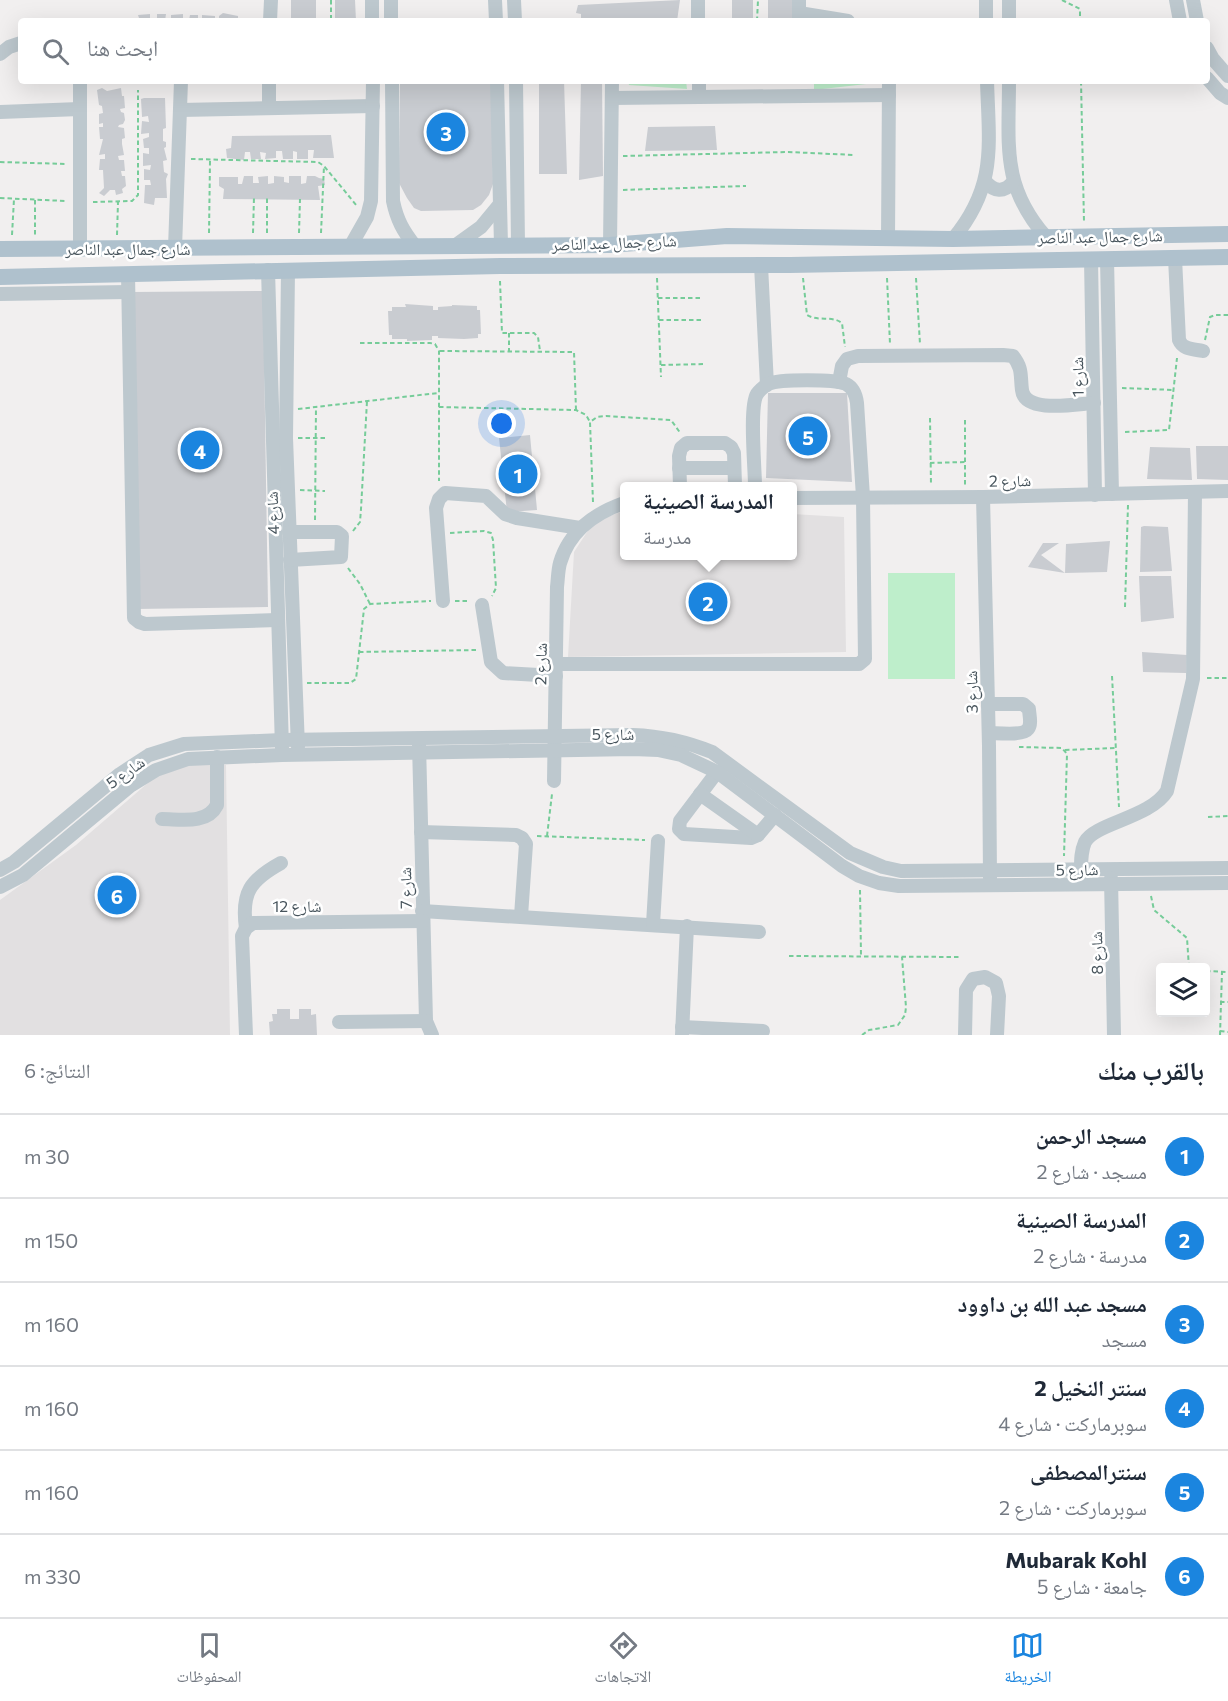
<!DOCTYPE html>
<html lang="ar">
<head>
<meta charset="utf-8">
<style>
  :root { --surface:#fff; --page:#f2f2f3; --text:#1f2937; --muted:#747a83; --line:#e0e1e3; --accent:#1b85df }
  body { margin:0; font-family:Commissioner,"Noto Naskh Arabic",sans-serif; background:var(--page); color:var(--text); direction:rtl }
  .controls { position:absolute; right:18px; bottom:18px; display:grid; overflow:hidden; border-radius:6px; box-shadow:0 6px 24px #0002 }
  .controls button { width:54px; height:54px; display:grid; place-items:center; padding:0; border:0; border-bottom:2px solid var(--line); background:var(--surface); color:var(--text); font:30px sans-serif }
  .you { position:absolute; left:502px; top:424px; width:21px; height:21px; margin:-15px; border:4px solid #fff; border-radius:50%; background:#1a73e8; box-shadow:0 0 0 9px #1a73e833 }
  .badge { display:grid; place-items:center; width:39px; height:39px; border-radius:50%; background:var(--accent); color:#fff; font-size:20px; font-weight:700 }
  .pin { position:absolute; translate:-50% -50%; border:3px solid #fff; box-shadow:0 2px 6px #0006 }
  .popup { position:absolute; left:620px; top:482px; width:177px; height:78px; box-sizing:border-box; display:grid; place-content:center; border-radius:6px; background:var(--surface); filter:drop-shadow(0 2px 4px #0005); font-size:20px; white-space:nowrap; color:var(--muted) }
  .popup b { font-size:22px; color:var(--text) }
  .popup::after { content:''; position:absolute; left:50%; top:100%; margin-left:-12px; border:12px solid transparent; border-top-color:var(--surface) }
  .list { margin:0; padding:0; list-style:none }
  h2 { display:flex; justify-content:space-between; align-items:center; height:78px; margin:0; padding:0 24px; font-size:26px }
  h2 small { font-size:20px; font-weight:400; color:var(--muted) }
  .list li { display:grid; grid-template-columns:39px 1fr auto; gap:18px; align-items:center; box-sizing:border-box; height:84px; padding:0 24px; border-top:2px solid var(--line) }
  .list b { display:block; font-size:22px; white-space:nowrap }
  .list p { margin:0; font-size:20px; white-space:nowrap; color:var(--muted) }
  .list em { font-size:20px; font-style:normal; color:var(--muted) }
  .icon { flex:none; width:33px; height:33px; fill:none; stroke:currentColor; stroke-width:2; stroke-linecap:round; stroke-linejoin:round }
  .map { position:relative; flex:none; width:1228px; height:1035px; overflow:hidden; direction:ltr }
  .search { position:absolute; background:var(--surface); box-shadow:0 6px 24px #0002; left:18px; right:18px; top:18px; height:66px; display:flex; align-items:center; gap:15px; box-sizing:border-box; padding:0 21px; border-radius:6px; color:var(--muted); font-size:22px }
  .sheet { height:582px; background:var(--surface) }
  nav { display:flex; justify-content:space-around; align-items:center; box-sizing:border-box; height:84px; border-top:2px solid var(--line); background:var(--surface); font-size:16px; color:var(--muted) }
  nav a { display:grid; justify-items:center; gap:3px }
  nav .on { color:var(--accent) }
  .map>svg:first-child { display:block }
  .education { fill:#e2e0e1 }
  .green { fill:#beeecb }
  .building { fill:#c9ccd1 }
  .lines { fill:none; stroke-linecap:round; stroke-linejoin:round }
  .path { stroke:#76cc99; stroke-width:2; stroke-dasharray:4.5 3; stroke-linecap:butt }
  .minor { stroke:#bdc8ce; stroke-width:14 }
  .major { stroke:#afc1cd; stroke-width:16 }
  .labels { text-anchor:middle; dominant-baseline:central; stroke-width:5; stroke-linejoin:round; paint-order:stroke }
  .street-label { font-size:16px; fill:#47545c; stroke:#fff }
</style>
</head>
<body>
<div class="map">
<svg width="1228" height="1035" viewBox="0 0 1228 1035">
  <rect width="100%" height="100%" fill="#f1efef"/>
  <g class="education">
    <polygon points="624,511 624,556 792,556 792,514 844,517 846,652 568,657 574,552 589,529 601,519"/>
    <polygon points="193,762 226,765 230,1035 0,1035 0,900 76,845 156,776"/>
  </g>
  <g class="green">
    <polygon points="628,81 686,81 687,89 629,85"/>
    <polygon points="814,81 875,81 875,83 814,90"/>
    <rect x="888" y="573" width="67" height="106"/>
  </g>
  <g class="building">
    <rect x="291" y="0" width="25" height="21"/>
    <polygon points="335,0 355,0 356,21 335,21"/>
    <polygon points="680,0 677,21 581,21 581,14 576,13 578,5"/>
    <rect x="732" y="0" width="21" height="21"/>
    <rect x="768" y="0" width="25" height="21"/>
    <polygon points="223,13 238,16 238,21 219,21 219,16"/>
    <polygon points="150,14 150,21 140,21 138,15"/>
    <polygon points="157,14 166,14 165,21 157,21"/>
    <polygon points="183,14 183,19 189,20 190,15 198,15 198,21 171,21 171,15"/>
    <polygon points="202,15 215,16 215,21 202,21"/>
    <polygon points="400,81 491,81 493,184 489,195 481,205 473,210 421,211 414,208 407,198 399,183"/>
    <polygon points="539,81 564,81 567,174 539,174"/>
    <polygon points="581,81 602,81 603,176 579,180"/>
    <polygon points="102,88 107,91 121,88 122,96 124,96 125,108 120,109 121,112 124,113 125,120 123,124 119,125 118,127 124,128 125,138 122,139 122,144 124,155 118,156 119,160 124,160 125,171 121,171 122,176 125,176 126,186 122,189 123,193 116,195 115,190 110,190 104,196 99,193 104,188 103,170 99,170 100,159 105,159 105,154 99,155 103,139 100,139 99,127 103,127 103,123 99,124 99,114 103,113 102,106 99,105 97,90"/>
    <polygon points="144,98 165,98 166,128 163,129 163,141 166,142 166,147 164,148 167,160 163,161 164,172 168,174 166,179 167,198 155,198 154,205 144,203 145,185 151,185 150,180 144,180 144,169 150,170 151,165 143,166 143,153 149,154 149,148 144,148 143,139 149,137 149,133 141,134 142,121 149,122 148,116 142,117 141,99"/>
    <polygon points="715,126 717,150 645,151 648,127"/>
    <polygon points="331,135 334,158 313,158 314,150 308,150 308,159 297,159 297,152 293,151 293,159 283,159 282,151 276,151 276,158 265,159 266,153 260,152 261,159 251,159 250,152 245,152 244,160 227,158 226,149 231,148 232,136"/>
    <polygon points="244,176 253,176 253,183 259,183 258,177 268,176 268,184 274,183 274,176 284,177 284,182 289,183 289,176 301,176 301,184 306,183 307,176 315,176 319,178 324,179 325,185 318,186 320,200 223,199 224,189 219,186 219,177 238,177 238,184 242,184"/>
    <polygon points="263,291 268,607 136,609 131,292"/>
    <polygon points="405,304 433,306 433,310 438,310 438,307 452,306 452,305 477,306 477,310 480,310 481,334 478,334 478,338 464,339 438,338 438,336 432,336 432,340 407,341 407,339 392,339 392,335 389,335 388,311 392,311 392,307 406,307"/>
    <polygon points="768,393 847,393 852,482 766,478"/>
    <polygon points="530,435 537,510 507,512 499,438"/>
    <polygon points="1196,446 1228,446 1228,480 1197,479"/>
    <polygon points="1150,447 1190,448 1192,480 1147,479"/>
    <polygon points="1144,526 1168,527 1172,571 1140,572 1141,527"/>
    <polygon points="1110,541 1107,572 1065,573 1066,544"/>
    <polygon points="1043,543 1059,543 1041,555 1065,573 1028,567"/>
    <polygon points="1139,576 1171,576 1174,618 1141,622"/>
    <polygon points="1142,652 1187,655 1186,673 1143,672"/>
    <polygon points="277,1009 290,1009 290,1019 299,1019 299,1009 311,1009 311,1015 316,1014 317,1035 270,1035 269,1022 273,1021 272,1014 277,1014"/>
  </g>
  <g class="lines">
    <g class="path">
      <polyline points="331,0 331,21"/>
      <polyline points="1062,0 1080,9 1080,21"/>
      <polyline points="757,21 758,0"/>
      <polyline points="320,81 325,81"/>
      <polyline points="1081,81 1084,222"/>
      <polyline points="623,156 788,152 855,155"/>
      <polyline points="191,159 318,162 324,166 357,206"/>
      <polyline points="0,162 66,164"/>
      <polyline points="623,190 746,186"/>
      <polyline points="0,198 66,201"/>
      <polyline points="35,200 35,236"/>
      <polyline points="93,202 132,201 138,195 138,90"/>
      <polyline points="209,233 210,161"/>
      <polyline points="253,233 254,197"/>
      <polyline points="267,233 267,198"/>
      <polyline points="299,233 300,199"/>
      <polyline points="321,233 324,166"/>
      <polyline points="12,235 14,199"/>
      <polyline points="117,235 118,202"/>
      <polyline points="657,278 661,377"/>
      <path d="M 803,278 L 807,315 C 818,322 831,315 842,323 L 845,347"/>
      <polyline points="887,278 890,344"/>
      <polyline points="916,278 920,344"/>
      <polyline points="500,281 502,333 534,333 538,337 540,351"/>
      <polyline points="658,298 700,298"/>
      <polyline points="659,320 704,320"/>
      <polyline points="509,333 509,351"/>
      <polyline points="1205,340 1210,317 1215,315 1228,315"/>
      <polyline points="360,343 430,343 435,344 439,351 439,481"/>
      <polyline points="440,351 574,352 576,410"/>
      <polyline points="661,365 705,364"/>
      <polyline points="1122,388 1174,390"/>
      <polyline points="439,407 576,410 586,415 590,422"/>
      <polyline points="298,409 438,393"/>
      <polyline points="930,418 931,485"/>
      <polyline points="965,420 965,485"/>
      <polyline points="1125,432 1169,430 1177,358"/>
      <polyline points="298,438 325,438"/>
      <polyline points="930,463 965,462"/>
      <polyline points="300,490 325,491"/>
      <polyline points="593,502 590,422 597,417 606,416 671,420 681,434"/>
      <polyline points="315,520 316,406"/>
      <polyline points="353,531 360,522 361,509 367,401"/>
      <polyline points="450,533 484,531 491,533 493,540 496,588 492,596"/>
      <polyline points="348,568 360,584 370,604"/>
      <polyline points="455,601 470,601"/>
      <polyline points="1125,607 1128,505"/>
      <polyline points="359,652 476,650"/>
      <polyline points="1112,676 1119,807"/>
      <polyline points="1207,678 1228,678"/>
      <polyline points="307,683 350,683 356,679 364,609 370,604 431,601"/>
      <polyline points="1019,747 1062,748 1067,754 1064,856"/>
      <polyline points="1065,750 1116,748"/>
      <polyline points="1208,817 1228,816"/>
      <polyline points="537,836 645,840"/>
      <polyline points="547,836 552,794"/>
      <polyline points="860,890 861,956"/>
      <polyline points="1151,896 1154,910 1187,938 1189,968"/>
      <polyline points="789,956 960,957"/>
      <polyline points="1206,971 1228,972"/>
      <polyline points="1220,1002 1228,1002"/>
      <polyline points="1220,1031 1228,1032"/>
      <polyline points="862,1035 869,1030 898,1025 905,1015 906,1007 902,957"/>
      <polyline points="1220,1035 1222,972"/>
    </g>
    <g class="minor">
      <polyline points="372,0 372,21"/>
      <polyline points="391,0 391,21"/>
      <polyline points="495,0 496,21"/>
      <polyline points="514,0 515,21"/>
      <polyline points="698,0 698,21"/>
      <polyline points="986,0 986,21"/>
      <polyline points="1009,0 1009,21"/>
      <polyline points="1176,0 1180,21"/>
      <polyline points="1193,0 1197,21"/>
      <polyline points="799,13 848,21"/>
      <polyline points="270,21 271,0"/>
      <polyline points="799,21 799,0"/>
      <polyline points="1207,48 1213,59 1228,76"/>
      <polyline points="0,54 9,47 21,43"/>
      <polyline points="1207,78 1220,93 1228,98"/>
      <path d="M 392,81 L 393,201 C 397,220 403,231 415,246"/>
      <polyline points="497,81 501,245"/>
      <polyline points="516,81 518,245"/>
      <polyline points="699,81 699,97"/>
      <path d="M 1009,81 C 1009,145 1001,186 1046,237"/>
      <polyline points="612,98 889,95"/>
      <polyline points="269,108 269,81"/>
      <polyline points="180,110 373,106"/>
      <polyline points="0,112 80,109"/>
      <path d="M 985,181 C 994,192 1004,193 1013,182"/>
      <polyline points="888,239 889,81"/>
      <path d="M 953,239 C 997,186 989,146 987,81"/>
      <polyline points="456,245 481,227 500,204"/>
      <polyline points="610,245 612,81"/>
      <polyline points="350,247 367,217 371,201 373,81"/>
      <polyline points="175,248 181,81"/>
      <polyline points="80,249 80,81"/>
      <path d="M 1175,258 L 1179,340 C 1183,350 1194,349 1203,351"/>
      <polyline points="1091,259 1095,495"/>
      <polyline points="1107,259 1112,494"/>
      <polyline points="761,265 767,385"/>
      <polyline points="268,270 282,748"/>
      <polyline points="288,270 286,438 298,747"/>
      <polyline points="128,274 134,618 139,622 145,624 277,620"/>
      <polyline points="0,294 128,292"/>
      <path d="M 839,382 L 842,366 L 847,359 L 858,356 L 1003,355 L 1013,356 C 1023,369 1020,375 1022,390 C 1025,414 1076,404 1094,403"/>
      <polyline points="679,468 734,468"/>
      <polyline points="680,486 679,456 681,448 687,443 725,443 731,447 734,453 735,486"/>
      <polyline points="983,497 989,746 990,878"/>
      <polyline points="792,498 983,497 1228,491"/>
      <polyline points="289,532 337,532 342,536 341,557 290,560"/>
      <polyline points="443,601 436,508 439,499 445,493 486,496 505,514 517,518 580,528"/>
      <polyline points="482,605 491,662 503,673 556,676"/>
      <path d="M 556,664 L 859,664 L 865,659 L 863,497 L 857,403 C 856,395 854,388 846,384 C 835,379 779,379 768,384 C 765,386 759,391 757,394 C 749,407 755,468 755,486"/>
      <path d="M 988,704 L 1023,704 L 1029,709 C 1029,714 1032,724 1028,729 C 1023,736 997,733 989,733"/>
      <polyline points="419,744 426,1021 432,1035"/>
      <polyline points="717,772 680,821 679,829 684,834 751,838 758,835 775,815"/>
      <path d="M 554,781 L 557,587 C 558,579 558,570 560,563 C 569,532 595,513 624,503"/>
      <polyline points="700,794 758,835"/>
      <path d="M 162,819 C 180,819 207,825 217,805 L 217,757"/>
      <polyline points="421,832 516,835 522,838 526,844 521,916"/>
      <path d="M 0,870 L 14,862 L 120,774 L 149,755 L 184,744 L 282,740 L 633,735 C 662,736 685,741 712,752 L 850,853 L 883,867 L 901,871 L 1228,868"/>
      <path d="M 1081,870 C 1081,860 1081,851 1085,842 C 1095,823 1150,818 1167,791 L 1193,679 L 1195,492"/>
      <polyline points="1111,878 1114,1035"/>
      <polyline points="0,887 23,875 130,786 156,770 188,759 282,755 633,749 658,750 681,755 717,772 842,866 859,876 879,883 899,886 1228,883"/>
      <polyline points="422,911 759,932"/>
      <polyline points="653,924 658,841"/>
      <path d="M 246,928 C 241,893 250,880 281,863"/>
      <polyline points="339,1022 426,1021"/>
      <polyline points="682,1027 763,1031"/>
      <polyline points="246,1035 242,936 246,928 253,923 423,921"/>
      <polyline points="682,1035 687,926"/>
      <polyline points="965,1035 966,990 973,979 985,977 996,983 999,996 997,1035"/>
    </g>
    <g class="major">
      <polyline points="0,249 610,245 727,236 953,239 1228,234"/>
      <polyline points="0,277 500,266 790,265 1228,257"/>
    </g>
  </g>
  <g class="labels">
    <g class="street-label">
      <text transform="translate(1100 236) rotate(-1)">شارع جمال عبد الناصر</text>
      <text transform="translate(614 242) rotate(-2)">شارع جمال عبد الناصر</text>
      <text x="128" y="248">شارع جمال عبد الناصر</text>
      <text transform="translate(1077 377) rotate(-91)">شارع 1</text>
      <text transform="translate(1010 480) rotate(-1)">شارع 2</text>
      <text transform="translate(272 513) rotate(-92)">شارع 4</text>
      <text transform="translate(540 664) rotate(-89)">شارع 2</text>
      <text transform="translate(971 692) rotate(-91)">شارع 3</text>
      <text x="613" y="733">شارع 5</text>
      <text transform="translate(125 772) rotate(-35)">شارع 5</text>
      <text transform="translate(1077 869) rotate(-1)">شارع 5</text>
      <text transform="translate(405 888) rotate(-91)">شارع 7</text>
      <text x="297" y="905">شارع 12</text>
      <text transform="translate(1096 953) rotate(-91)">شارع 8</text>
    </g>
  </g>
</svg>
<div class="controls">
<button><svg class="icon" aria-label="layers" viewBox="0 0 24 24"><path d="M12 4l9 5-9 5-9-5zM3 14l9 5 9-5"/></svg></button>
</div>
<div class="you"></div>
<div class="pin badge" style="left:518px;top:474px">1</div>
<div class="pin badge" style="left:708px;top:602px">2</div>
<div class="popup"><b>المدرسة الصينية</b>مدرسة</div>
<div class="pin badge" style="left:446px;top:132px">3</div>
<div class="pin badge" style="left:200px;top:450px">4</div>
<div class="pin badge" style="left:808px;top:436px">5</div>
<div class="pin badge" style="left:117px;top:895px">6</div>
<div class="search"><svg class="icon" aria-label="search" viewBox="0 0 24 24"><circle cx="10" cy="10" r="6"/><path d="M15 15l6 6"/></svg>ابحث هنا</div>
</div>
<section class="sheet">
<h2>بالقرب منك<small>النتائج: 6</small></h2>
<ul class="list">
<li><span class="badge">1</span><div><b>مسجد الرحمن</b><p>مسجد · شارع 2</p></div><em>30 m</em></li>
<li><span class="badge">2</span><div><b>المدرسة الصينية</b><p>مدرسة · شارع 2</p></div><em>150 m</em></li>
<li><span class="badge">3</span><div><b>مسجد عبد الله بن داوود</b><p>مسجد</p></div><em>160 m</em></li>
<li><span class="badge">4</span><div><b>سنتر النخيل 2</b><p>سوبرماركت · شارع 4</p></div><em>160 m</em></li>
<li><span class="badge">5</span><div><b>سنترالمصطفى</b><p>سوبرماركت · شارع 2</p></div><em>160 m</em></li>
<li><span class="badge">6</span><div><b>Mubarak Kohl</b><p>جامعة · شارع 5</p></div><em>330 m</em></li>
</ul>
</section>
<nav>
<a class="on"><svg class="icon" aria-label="map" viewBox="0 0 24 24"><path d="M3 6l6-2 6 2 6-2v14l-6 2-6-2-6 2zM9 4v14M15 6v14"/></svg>الخريطة</a>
<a><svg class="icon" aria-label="directions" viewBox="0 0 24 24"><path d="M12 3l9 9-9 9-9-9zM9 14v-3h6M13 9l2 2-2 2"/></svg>الاتجاهات</a>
<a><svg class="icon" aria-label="saved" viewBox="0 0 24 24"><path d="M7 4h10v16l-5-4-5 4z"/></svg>المحفوظات</a>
</nav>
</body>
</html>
